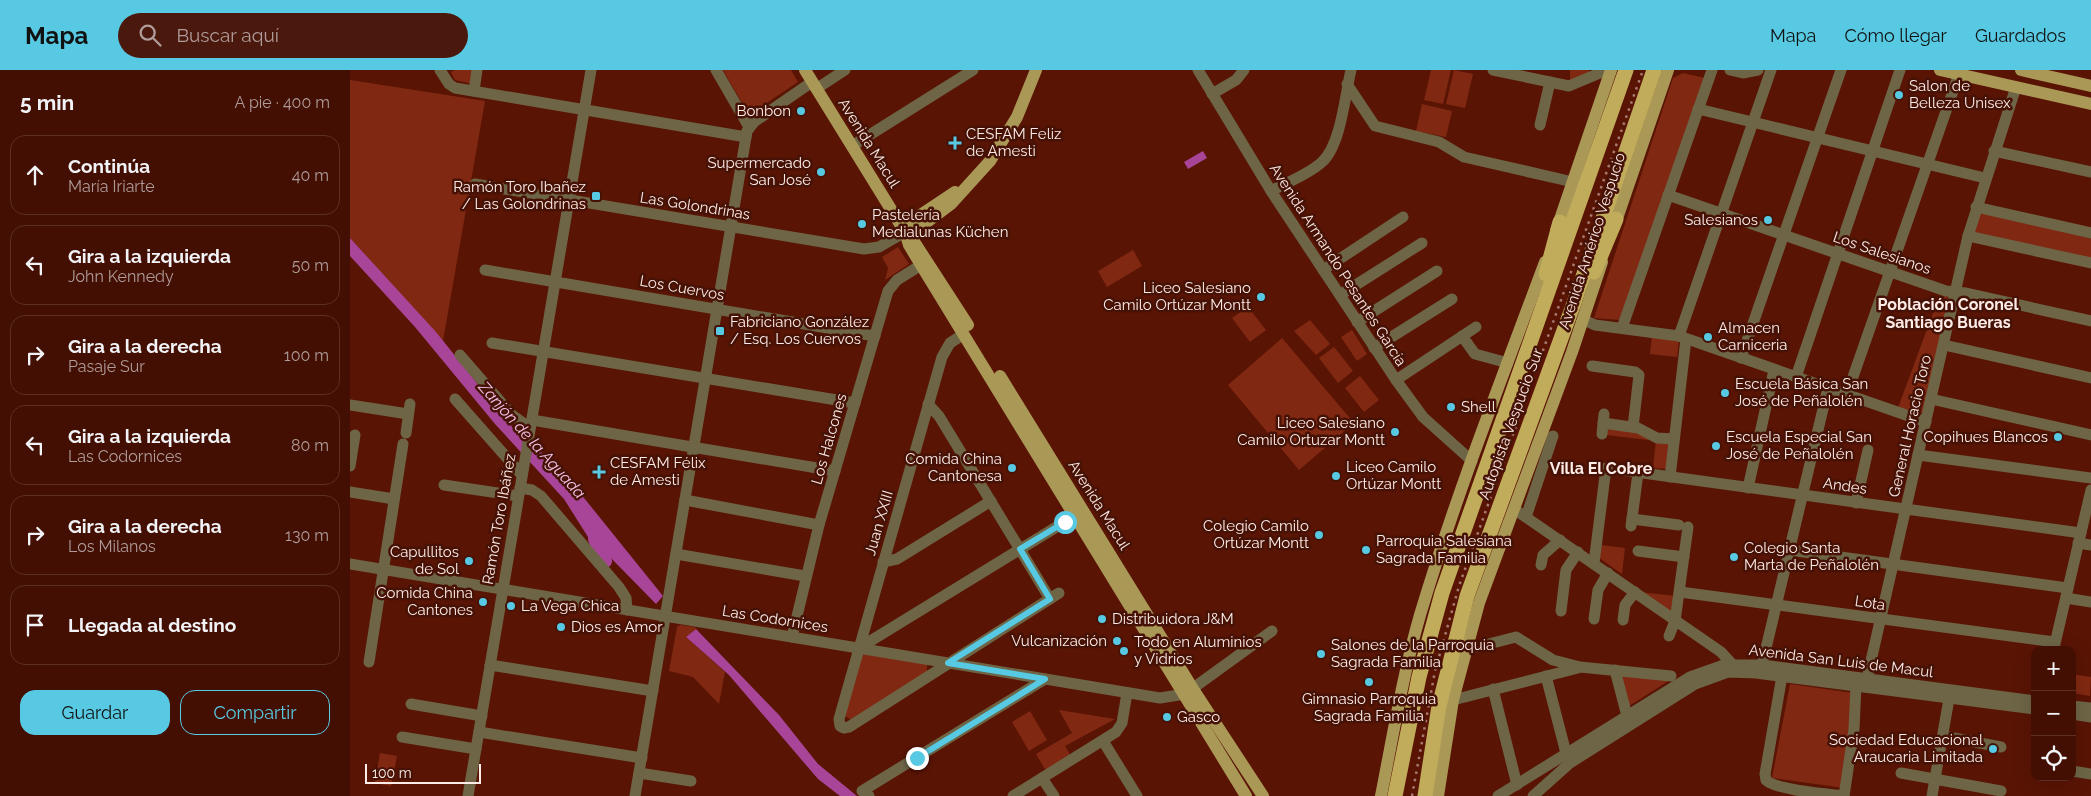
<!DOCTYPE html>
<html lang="es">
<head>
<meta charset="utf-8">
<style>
  :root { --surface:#430f03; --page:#4a180d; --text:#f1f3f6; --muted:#af9c9a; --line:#5b2f25; --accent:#57c9e2 }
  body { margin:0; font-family:Raleway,sans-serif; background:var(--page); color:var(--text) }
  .controls { position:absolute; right:15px; bottom:15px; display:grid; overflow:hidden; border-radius:10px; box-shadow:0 5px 20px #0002 }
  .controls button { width:45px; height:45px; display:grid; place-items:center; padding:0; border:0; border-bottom:1px solid var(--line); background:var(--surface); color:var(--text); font:25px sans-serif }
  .scale { position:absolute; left:15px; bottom:12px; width:116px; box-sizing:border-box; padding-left:5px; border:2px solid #fdebe7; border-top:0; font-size:14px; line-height:18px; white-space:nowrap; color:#fdebe7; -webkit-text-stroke:4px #471206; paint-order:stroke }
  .stop { position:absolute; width:15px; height:15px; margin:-11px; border:4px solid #57c9e2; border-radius:50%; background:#fff }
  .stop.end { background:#57c9e2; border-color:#fff; box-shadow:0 1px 5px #0008 }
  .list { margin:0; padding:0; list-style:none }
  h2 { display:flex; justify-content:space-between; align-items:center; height:65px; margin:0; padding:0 20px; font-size:21px }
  h2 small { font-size:16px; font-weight:400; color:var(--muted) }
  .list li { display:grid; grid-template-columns:32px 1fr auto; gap:15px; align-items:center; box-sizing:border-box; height:80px; margin:0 10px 10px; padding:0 10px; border:1px solid var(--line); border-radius:15px }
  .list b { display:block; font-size:19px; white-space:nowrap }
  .list p { margin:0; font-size:16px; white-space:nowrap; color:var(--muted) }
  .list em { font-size:16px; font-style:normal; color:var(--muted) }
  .actions { display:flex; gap:10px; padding:15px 20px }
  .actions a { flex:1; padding:11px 0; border:1px solid var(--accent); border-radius:15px; text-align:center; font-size:18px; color:var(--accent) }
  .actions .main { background:var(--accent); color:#111 }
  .icon { flex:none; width:28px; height:28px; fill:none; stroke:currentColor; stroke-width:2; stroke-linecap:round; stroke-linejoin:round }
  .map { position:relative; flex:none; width:1741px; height:726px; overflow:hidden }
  header { display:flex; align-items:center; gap:30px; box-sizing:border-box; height:70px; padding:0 25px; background:var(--accent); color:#111 }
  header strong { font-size:24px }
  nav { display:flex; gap:28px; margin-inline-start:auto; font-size:18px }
  .search { width:350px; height:45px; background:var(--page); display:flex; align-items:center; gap:12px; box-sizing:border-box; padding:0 18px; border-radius:28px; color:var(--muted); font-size:19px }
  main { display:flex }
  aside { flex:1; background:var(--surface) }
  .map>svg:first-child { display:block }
  .green { fill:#812812 }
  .water { fill:#a94598 }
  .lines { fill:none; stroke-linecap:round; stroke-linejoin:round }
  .river { stroke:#a94598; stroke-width:14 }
  .minor { stroke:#6d6546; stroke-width:11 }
  .major { stroke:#aa9857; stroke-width:12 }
  .highway { stroke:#c1ac5c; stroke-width:15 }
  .rail { stroke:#a77b71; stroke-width:2.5; stroke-dasharray:2.5 5; stroke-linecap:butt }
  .route { stroke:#57c9e2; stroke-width:6 }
  .poi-dot { fill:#57c9e2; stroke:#471206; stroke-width:2 }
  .labels { text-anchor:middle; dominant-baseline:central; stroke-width:5; stroke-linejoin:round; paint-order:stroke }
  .poi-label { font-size:15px; fill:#fdebe7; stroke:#471206; text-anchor:start }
  .street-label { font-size:15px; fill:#fdebe7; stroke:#471206 }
  .neighbourhood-label { font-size:16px; font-weight:bold; fill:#fdebe7; stroke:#471206 }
  .water-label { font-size:16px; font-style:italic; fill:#f7c4eb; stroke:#471206 }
</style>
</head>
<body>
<header>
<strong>Mapa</strong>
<div class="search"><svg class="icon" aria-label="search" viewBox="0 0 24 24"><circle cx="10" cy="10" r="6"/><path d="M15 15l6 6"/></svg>Buscar aquí</div>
<nav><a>Mapa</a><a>Cómo llegar</a><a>Guardados</a></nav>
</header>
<main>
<aside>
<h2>5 min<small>A pie · 400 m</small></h2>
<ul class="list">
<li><svg class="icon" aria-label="ahead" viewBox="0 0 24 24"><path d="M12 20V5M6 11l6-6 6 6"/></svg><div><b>Continúa</b><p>María Iriarte</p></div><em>40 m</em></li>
<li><svg class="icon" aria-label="left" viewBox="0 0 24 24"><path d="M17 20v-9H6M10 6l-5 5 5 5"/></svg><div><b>Gira a la izquierda</b><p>John Kennedy</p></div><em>50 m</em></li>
<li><svg class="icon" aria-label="right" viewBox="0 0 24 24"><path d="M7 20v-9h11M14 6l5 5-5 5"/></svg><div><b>Gira a la derecha</b><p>Pasaje Sur</p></div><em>100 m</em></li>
<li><svg class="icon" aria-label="left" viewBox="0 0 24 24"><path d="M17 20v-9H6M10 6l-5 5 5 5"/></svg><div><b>Gira a la izquierda</b><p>Las Codornices</p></div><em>80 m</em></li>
<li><svg class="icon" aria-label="right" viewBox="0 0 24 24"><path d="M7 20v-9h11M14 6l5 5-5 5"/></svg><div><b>Gira a la derecha</b><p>Los Milanos</p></div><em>130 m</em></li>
<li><svg class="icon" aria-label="arrive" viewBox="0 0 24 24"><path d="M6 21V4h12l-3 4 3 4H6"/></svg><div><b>Llegada al destino</b></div></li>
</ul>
<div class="actions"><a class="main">Guardar</a><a>Compartir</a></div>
</aside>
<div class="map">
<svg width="1741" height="726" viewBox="0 0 1741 726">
  <rect width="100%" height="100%" fill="#591404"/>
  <g class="green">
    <polygon points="105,0 124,0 122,14 105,10 101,2"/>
    <polygon points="373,0 441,0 448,12 399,45"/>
    <polygon points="1081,0 1101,0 1093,34 1074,30"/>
    <polygon points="1104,0 1123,4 1115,38 1096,34"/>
    <polygon points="1220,0 1239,0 1239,2 1220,12"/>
    <polygon points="1333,3 1355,8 1270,250 1244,248 1323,8"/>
    <polygon points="0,10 135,31 93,271 0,168"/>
    <polygon points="1072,34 1102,41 1096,67 1066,61"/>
    <polygon points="1633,143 1741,167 1741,191 1624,165 1628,146"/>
    <polygon points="548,177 559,194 535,210 538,198 532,187"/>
    <polygon points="783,180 792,196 757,217 748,201"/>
    <polygon points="1590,224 1599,228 1573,342 1566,345 1548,338"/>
    <polygon points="898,237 916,260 900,272 882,248"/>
    <polygon points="960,250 980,274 966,285 944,261"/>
    <polygon points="1002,260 1017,284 1007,291 991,267"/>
    <polygon points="1302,266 1329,269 1327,287 1300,284"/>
    <polygon points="932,268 1004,353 949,400 878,315"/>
    <polygon points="984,277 1003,301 988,313 969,288"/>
    <polygon points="1010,306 1029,330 1014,342 995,318"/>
    <polygon points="1258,357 1287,360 1299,367 1298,370 1257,365"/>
    <polygon points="1306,370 1321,372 1318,399 1303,398"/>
    <polygon points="1251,475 1275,478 1272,504 1249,488"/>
    <polygon points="1290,522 1325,526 1323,546"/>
    <polygon points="330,555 345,557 346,559 336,567 375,602 369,634 343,607 319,601 327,557"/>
    <polygon points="515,583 577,593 577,602 501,650 494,645 509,587"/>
    <polygon points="1269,604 1320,610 1279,636"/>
    <polygon points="1722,604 1741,607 1740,626 1722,623"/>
    <polygon points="1440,614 1503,623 1494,718 1422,708"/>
    <polygon points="709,640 765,649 715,676 721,686 696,701 686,684 722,663"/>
    <polygon points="680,641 697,670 679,681 662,652"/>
    <polygon points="30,683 47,686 41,716 25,713"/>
  </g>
  <g class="water">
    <polygon points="853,81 857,88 838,99 834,92"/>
    <polygon points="0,168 86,262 171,368 197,386 226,418 313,526 306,534 256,483 250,486 214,429 145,354 65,257 0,186"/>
    <polygon points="346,559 429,645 468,694 507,726 490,726 468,709 379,605 336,567"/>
  </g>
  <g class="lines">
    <polyline class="river" points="245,469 255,491"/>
    <g class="minor">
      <polyline points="90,0 99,14 105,18 396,67"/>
      <polyline points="366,0 399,57"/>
      <polyline points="848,0 921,121 1046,310 1073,347 1122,391"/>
      <polyline points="1143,0 1219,16 1250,3"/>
      <polyline points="1380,0 1393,3 1408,0"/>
      <polyline points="997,14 1025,56 1089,72 1114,87 1223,112"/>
      <polyline points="466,19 495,0"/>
      <polyline points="124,21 127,0"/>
      <polyline points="862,24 886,10 894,0"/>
      <polyline points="1348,39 1635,108"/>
      <polyline points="1190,55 1200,12"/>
      <polyline points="502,76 623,0"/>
      <polyline points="1644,81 1741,102"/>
      <polyline points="125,114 514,179 529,177 555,162"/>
      <path d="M 921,121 C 937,112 958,105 972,92 C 991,75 995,25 1001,0"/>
      <polyline points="1318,125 1596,221 1616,223 1741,251"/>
      <polyline points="1626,137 1741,163"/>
      <polyline points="1618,166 1741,193"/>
      <polyline points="135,200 525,266"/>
      <polyline points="973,200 1053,147"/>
      <polyline points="990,225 1072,173"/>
      <polyline points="1234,250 1245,255 1329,266 1576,352"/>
      <polyline points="1007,252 1087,201"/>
      <polyline points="1272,258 1362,0"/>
      <polyline points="614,264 600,273 592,287 489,649 490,656 494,658 499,657 709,523"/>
      <polyline points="1112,266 1125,284 1158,293"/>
      <polyline points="1329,266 1421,0"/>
      <polyline points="142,273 505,333"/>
      <polyline points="1594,275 1741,308"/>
      <polyline points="1024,278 1102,229"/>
      <polyline points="110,285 162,345 180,358"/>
      <polyline points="1391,288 1491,0"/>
      <polyline points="1242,296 1285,302 1289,305 1283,357"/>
      <polyline points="1446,307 1550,0"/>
      <polyline points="1046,310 1126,257"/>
      <polyline points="1497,324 1609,4"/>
      <polyline points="105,329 172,405"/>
      <polyline points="1581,329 1741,365"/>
      <polyline points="578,334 589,346 700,529"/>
      <polyline points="0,335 58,344"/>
      <polyline points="182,350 485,401"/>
      <polyline points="1253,353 1288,358 1307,368 1324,369"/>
      <polyline points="56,363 60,334"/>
      <polyline points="1252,364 1254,344"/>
      <polyline points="1568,385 1741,408"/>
      <polyline points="0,396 5,365"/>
      <polyline points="1320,407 1336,269"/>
      <polyline points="94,415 168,426"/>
      <polyline points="170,418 182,420 191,426 269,517 276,528 277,540"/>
      <polyline points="1398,418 1424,300"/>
      <polyline points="0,422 44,429"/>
      <polyline points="335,430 469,455"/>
      <polyline points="1506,433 1518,380"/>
      <polyline points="1164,439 1371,582 1382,594"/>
      <polyline points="1176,447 1203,366"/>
      <polyline points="1282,449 1329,455"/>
      <polyline points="1281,456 1288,403"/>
      <polyline points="1728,473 1741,475"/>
      <polyline points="1439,480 1718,518"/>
      <polyline points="1288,481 1334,487"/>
      <polyline points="326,484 455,506"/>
      <polyline points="533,492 547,489 641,431"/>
      <polyline points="1244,493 1256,398 1731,463"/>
      <polyline points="0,494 810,628 835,624 922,561"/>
      <polyline points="1191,495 1193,485 1210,470"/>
      <polyline points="1330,522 1705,572"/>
      <polyline points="1716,528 1741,532"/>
      <polyline points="1211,541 1216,500 1228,482"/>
      <polyline points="1244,549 1248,520 1258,503"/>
      <polyline points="1273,550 1275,535 1285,522"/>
      <polyline points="1319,566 1325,551 1338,457"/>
      <polyline points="442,567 469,455 538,221 547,210 571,195"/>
      <polyline points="1117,575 1127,577 1166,567 1203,590 1230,597 1321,606"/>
      <polyline points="509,578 726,445"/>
      <polyline points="1704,578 1741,420"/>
      <polyline points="19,592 53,374"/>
      <polyline points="140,595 303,621"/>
      <polyline points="1412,595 1478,318"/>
      <polyline points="1265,600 1277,646"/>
      <path d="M 1433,600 L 1415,704 L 1416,710 C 1425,720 1478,724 1494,726"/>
      <polyline points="1196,606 1216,683"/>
      <polyline points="1515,617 1618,166 1666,17"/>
      <polyline points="1143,619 1167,715"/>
      <polyline points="1103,630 1228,598"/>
      <polyline points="61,634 132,646"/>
      <polyline points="1722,636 1741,638"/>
      <polyline points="1722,644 1741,647"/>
      <polyline points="129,662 292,688"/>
      <polyline points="1593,666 1651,677"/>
      <polyline points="52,667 126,679"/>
      <polyline points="753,671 787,726"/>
      <polyline points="1722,701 1741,704"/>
      <polyline points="289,703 341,711"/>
      <polyline points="1551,703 1651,721"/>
      <polyline points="692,708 704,726"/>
      <polyline points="118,726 241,0"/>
      <polyline points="285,726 397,61 404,52 462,12"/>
      <polyline points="519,726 512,721 695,609"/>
      <polyline points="663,726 766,662 772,653 777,623"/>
      <polyline points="1148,726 1340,607 1374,595 1412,595 1685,631"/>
      <polyline points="1183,726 1220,693 1345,614 1378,602 1406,603 1685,639"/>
      <polyline points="1494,726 1504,659 1506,616"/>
      <polyline points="1582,726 1600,623"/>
    </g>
    <g class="major">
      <polyline points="455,0 555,162 559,175 571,195 896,726"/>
      <polyline points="1590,0 1741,34"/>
      <polyline points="1671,0 1741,16"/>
      <polyline points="1264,157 1318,0"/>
      <polyline points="1206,161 1261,0"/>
      <polyline points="555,162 569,158 601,134 640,91 667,47 686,0"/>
      <polyline points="555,162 569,146 605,122"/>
      <polyline points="561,167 618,255"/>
      <polyline points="650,306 843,619 913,726"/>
      <path d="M 1031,726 C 1043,665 1053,604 1070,545 C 1106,425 1152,308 1195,192"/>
      <polyline points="1088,726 1103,630 1129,533 1222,282 1252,192"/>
    </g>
    <g class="highway">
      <polyline points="1244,202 1266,149"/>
      <polyline points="1196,204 1210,152"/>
      <polyline points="1045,726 1069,607 1092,523 1276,0"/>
      <polyline points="1075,726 1089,636 1117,526 1224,233 1304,0"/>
    </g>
    <polyline class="rail" points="1062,726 1085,601 1109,516 1293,0"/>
  </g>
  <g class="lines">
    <polyline class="route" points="567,688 695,609 598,593 700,529 670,479 715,452"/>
  </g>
  <g class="poi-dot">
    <circle cx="1549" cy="25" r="5"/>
    <circle cx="451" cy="41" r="5"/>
    <path d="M602.5 65.5h5v5h5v5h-5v5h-5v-5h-5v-5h5z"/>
    <circle cx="471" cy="102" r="5"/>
    <rect x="241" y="121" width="10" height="10" rx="2.5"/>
    <circle cx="1418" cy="150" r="5"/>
    <circle cx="512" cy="154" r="5"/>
    <circle cx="911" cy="227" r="5"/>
    <rect x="365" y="256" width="10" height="10" rx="2.5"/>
    <circle cx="1358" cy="267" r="5"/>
    <circle cx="1375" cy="323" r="5"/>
    <circle cx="1101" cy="337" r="5"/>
    <circle cx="1045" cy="362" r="5"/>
    <circle cx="1708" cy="367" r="5"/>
    <circle cx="1366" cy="376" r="5"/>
    <circle cx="662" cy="398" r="5"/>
    <path d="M246.5 394.5h5v5h5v5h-5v5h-5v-5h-5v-5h5z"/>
    <circle cx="986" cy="406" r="5"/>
    <circle cx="969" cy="465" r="5"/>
    <circle cx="1016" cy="480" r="5"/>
    <circle cx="1384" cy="487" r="5"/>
    <circle cx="119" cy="491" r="5"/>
    <circle cx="133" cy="532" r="5"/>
    <circle cx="161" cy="536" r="5"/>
    <circle cx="752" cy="549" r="5"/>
    <circle cx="211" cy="557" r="5"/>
    <circle cx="767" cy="571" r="5"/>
    <circle cx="774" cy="581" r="5"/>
    <circle cx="971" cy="584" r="5"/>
    <circle cx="1019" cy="612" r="5"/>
    <circle cx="817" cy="647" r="5"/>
    <circle cx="1643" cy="679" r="5"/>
  </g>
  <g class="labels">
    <g class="poi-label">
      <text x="1559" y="16">Salon de<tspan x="1559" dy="17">Belleza Unisex</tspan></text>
      <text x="441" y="41" text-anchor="end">Bonbon</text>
      <text x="616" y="64">CESFAM Feliz<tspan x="616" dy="17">de Amesti</tspan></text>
      <text x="461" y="93" text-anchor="end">Supermercado<tspan x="461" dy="17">San José</tspan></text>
      <text x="236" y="117" text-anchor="end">Ramón Toro Ibañez<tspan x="236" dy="17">/ Las Golondrinas</tspan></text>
      <text x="522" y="145">Pastelería<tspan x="522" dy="17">Medialunas Küchen</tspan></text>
      <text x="1408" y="150" text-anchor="end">Salesianos</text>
      <text x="901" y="218" text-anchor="end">Liceo Salesiano<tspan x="901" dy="17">Camilo Ortúzar Montt</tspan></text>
      <text x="380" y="252">Fabriciano González<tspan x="380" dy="17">/ Esq. Los Cuervos</tspan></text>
      <text x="1368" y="258">Almacen<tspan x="1368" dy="17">Carniceria</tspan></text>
      <text x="1385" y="314">Escuela Básica San<tspan x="1385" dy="17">José de Peñalolén</tspan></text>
      <text x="1111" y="337">Shell</text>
      <text x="1035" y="353" text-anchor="end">Liceo Salesiano<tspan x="1035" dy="17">Camilo Ortuzar Montt</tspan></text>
      <text x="1376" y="367">Escuela Especial San<tspan x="1376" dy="17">José de Peñalolén</tspan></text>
      <text x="1698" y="367" text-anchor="end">Copihues Blancos</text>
      <text x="652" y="389" text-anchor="end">Comida China<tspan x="652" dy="17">Cantonesa</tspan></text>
      <text x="260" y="393">CESFAM Félix<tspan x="260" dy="17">de Amesti</tspan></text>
      <text x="996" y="397">Liceo Camilo<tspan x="996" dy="17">Ortúzar Montt</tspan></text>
      <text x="959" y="456" text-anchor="end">Colegio Camilo<tspan x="959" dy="17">Ortúzar Montt</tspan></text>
      <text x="1026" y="471">Parroquia Salesiana<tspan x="1026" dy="17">Sagrada Familia</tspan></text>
      <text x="1394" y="478">Colegio Santa<tspan x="1394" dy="17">Marta de Peñalolén</tspan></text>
      <text x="109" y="482" text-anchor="end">Capullitos<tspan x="109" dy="17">de Sol</tspan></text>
      <text x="123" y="523" text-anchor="end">Comida China<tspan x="123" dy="17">Cantones</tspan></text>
      <text x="171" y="536">La Vega Chica</text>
      <text x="762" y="549">Distribuidora J&amp;M</text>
      <text x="221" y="557">Dios es Amor</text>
      <text x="757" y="571" text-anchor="end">Vulcanización</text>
      <text x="784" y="572">Todo en Aluminios<tspan x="784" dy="17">y Vidrios</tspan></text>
      <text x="981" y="575">Salones de la Parroquia<tspan x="981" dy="17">Sagrada Familia</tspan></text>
      <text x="1019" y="629" text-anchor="middle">Gimnasio Parroquia<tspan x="1019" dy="17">Sagrada Familia</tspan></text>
      <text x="827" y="647">Gasco</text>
      <text x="1633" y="670" text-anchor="end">Sociedad Educacional<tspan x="1633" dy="17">Araucaria Limitada</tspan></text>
    </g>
    <g class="street-label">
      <text transform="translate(519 73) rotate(58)">Avenida Macul</text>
      <text transform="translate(345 136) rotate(9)">Las Golondrinas</text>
      <text transform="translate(1242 171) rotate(-72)">Avenida Américo Vespucio</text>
      <text transform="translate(1532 183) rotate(19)">Los Salesianos</text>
      <text transform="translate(988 195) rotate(57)">Avenida Armando Pesantes García</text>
      <text transform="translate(332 218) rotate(10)">Los Cuervos</text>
      <text transform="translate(1161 354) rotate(-70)">Autopista Vespucio Sur</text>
      <text transform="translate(1560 356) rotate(-77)">General Horacio Toro</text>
      <text transform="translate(479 369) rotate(-74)">Los Halcones</text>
      <text transform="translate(1495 416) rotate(8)">Andes</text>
      <text transform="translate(749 435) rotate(58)">Avenida Macul</text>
      <text transform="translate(149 449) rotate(-80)">Ramón Toro Ibáñez</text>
      <text transform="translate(529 453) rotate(-74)">Juan XXIII</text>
      <text transform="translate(1520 533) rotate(8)">Lota</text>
      <text transform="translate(425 549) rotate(9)">Las Codornices</text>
      <text transform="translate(1491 591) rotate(7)">Avenida San Luis de Macul</text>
    </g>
    <g class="neighbourhood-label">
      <text x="1598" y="234">Población Coronel<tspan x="1598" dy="18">Santiago Bueras</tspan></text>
      <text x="1251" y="398">Villa El Cobre</text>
    </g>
    <g class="water-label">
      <text transform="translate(182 370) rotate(48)">Zanjón de la Aguada</text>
    </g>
  </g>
</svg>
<div class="controls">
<button>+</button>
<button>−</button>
<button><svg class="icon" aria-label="locate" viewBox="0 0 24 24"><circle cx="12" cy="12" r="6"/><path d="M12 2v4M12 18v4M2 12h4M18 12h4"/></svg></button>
</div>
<div class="scale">100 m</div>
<div class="stop" style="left:715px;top:452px"></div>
<div class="stop end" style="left:567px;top:688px"></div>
</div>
</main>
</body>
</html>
